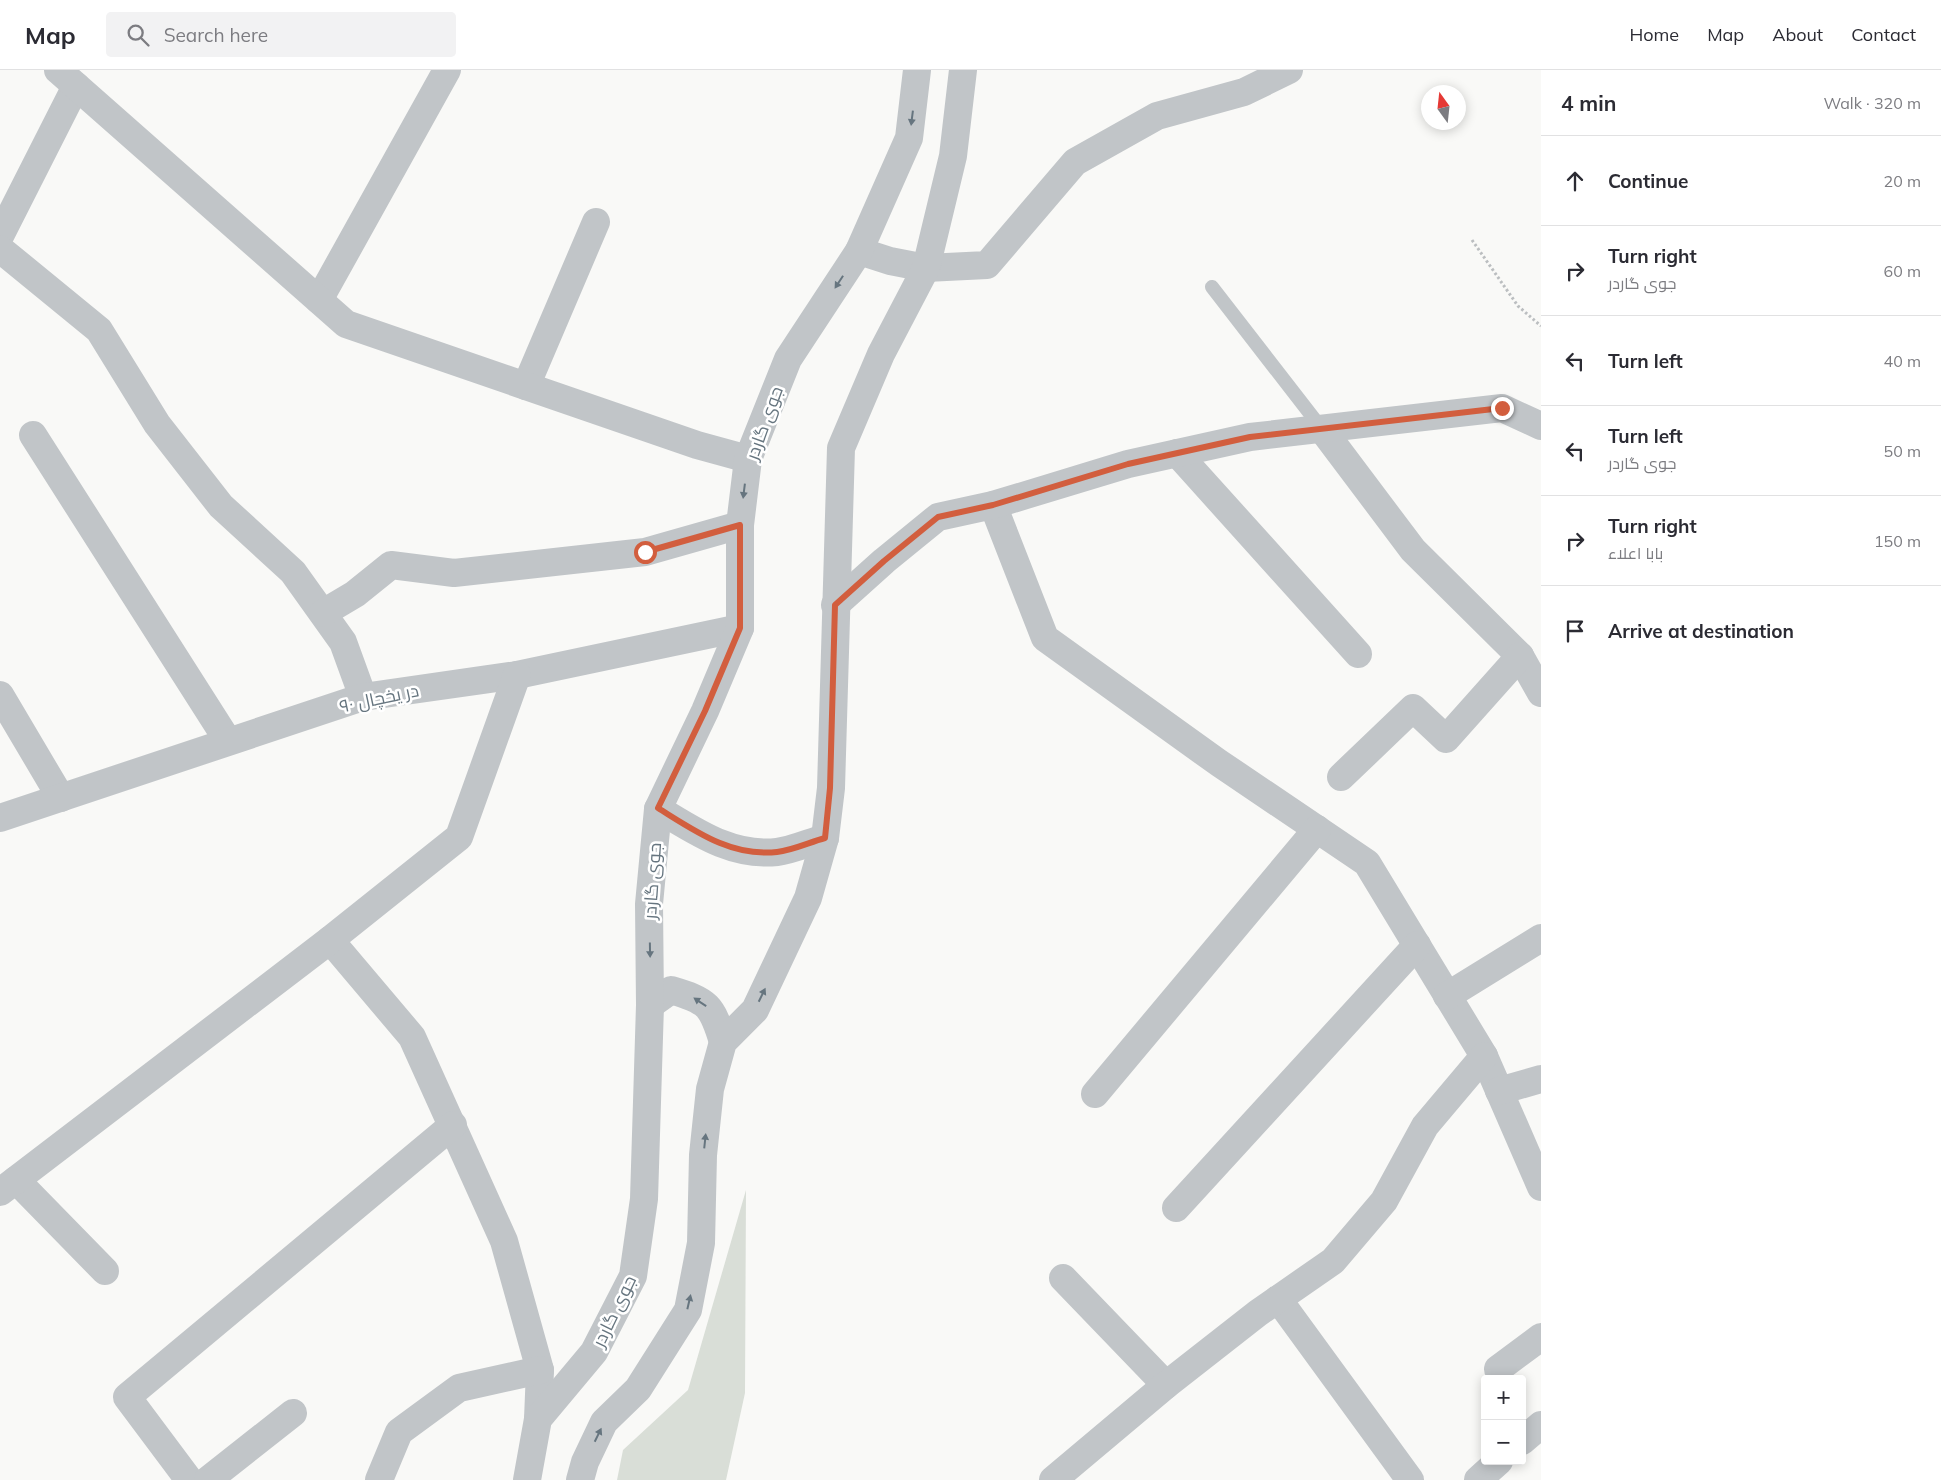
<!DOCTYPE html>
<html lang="en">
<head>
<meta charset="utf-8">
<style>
  :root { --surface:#fff; --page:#f2f2f3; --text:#2b2b33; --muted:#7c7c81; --line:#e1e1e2 }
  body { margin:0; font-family:Mulish,Cairo,sans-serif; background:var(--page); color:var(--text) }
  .controls { position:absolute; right:15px; bottom:15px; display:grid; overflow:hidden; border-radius:5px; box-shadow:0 2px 12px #0003 }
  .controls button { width:45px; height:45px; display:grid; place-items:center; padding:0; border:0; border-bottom:1px solid var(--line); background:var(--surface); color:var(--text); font:25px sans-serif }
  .compass { position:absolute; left:1421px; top:15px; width:45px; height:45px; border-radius:50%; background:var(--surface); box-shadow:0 2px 12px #0003; rotate:345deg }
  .stop { position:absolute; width:15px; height:15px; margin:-11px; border:4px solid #d25e3e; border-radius:50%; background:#fff }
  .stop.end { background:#d25e3e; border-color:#fff; box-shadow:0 1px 5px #0008 }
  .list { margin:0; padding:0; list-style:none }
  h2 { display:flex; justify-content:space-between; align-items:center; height:65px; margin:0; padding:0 20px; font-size:21px }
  h2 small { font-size:16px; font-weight:400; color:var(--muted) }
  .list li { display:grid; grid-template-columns:32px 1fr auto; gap:15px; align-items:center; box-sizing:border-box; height:90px; padding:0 20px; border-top:1px solid var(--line) }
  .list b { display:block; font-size:19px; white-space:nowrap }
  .list p { margin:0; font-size:16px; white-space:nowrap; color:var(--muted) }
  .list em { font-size:16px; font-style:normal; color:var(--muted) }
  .icon { flex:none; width:28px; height:28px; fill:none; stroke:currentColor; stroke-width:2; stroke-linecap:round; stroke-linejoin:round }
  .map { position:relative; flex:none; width:1541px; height:1410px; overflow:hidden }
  header { display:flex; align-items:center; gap:30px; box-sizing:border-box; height:70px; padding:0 25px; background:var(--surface); border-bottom:1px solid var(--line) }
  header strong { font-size:24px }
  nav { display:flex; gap:28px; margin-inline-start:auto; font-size:18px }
  .search { width:350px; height:45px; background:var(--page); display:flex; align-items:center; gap:12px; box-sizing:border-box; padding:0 18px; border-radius:5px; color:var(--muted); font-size:19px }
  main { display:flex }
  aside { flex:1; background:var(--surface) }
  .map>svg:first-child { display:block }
  .green { fill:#d9ded7 }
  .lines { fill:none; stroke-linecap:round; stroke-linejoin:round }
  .path { stroke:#bbbec0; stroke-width:3; stroke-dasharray:2.5 2.5; stroke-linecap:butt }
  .service { stroke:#c1c5c8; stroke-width:14 }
  .minor { stroke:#c1c5c8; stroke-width:28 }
  .tertiary { stroke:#c1c5c8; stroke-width:28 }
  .oneway { fill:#66757f }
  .route { stroke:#d25e3e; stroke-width:6 }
  .labels { text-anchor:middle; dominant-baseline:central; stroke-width:5; stroke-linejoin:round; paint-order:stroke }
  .street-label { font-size:18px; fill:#66757f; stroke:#fff }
</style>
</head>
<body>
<header>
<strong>Map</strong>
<div class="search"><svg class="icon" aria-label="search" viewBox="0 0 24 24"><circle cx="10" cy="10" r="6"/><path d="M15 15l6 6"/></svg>Search here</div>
<nav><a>Home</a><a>Map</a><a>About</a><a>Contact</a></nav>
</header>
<main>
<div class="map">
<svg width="1541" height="1410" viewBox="0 0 1541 1410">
  <rect width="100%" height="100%" fill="#f9f9f7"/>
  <polygon class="green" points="746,1120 745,1323 726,1410 617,1410 623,1380 688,1320"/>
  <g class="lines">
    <polyline class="path" points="1472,170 1518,236 1541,256"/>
    <polyline class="service" points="1212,217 1322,359"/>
    <g class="minor">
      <polyline points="0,166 76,16"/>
      <polyline points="0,179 99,260 157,354 221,436 293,502 343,572 363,627"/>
      <polyline points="926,198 987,195 1075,92 1157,46 1244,22 1289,0"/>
      <polyline points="319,230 447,0"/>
      <polyline points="526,316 596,152"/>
      <polyline points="1322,359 1413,480 1520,586 1541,623"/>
      <polyline points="33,365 228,671"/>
      <polyline points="1177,383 1358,584"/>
      <polyline points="993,435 1045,568 1219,693 1367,793 1484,986 1541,1117"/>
      <polyline points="835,535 884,491 938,447 993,435 1128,394 1250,367 1502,338 1541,356"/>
      <polyline points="323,543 355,524 391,495 454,503 645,482 740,455"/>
      <polyline points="0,625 61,728"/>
      <polyline points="1341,707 1413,638 1446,669 1520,586"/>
      <polyline points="0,748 363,627 517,605 740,558"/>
      <polyline points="330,870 412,967 504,1171 540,1300 538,1349"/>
      <polyline points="1447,926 1541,868"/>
      <polyline points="1499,1021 1541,1009"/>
      <polyline points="1095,1024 1317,759"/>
      <polyline points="16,1110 105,1201"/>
      <polyline points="0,1122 330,870 459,767 517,605"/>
      <polyline points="1176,1138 1417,875"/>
      <polyline points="1063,1208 1166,1315"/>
      <polyline points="1278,1229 1410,1410"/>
      <polyline points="1498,1299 1541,1267"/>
      <polyline points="1522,1371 1541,1355"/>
      <polyline points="189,1410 127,1327 453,1055"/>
      <polyline points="208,1410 293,1343"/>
      <polyline points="379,1410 399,1362 459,1318 540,1300"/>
      <polyline points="1053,1410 1166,1315 1258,1243 1333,1191 1384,1131 1425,1056 1484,986"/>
      <polyline points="1478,1410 1499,1391"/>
    </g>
    <g class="tertiary">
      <polyline points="58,0 346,254 697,375 748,389"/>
      <polyline points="859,181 890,191 926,198"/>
      <path d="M 658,739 C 695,761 731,787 777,782 C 793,780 810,772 825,768"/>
      <path d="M 650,935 L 671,920 C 708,931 712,935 723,972"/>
      <polyline points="527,1410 538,1349 594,1282 633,1206 644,1129 650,935 649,834 658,739 705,641 740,558 740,455 748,389 788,289 859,181 909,68 917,0"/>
      <polyline points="580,1410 585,1392 604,1352 638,1319 688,1240 701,1173 703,1085 710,1019 723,972 755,940 808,828 825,768 831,718 841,378 881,284 926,198 953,86 963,0"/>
    </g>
  </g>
  <defs><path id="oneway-solid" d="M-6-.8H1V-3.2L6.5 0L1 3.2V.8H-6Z" transform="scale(1.25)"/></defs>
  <g class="oneway">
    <use href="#oneway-solid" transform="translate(912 48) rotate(97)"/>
    <use href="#oneway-solid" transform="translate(839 212) rotate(123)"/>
    <use href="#oneway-solid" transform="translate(744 421) rotate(97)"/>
    <use href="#oneway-solid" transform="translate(650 880) rotate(89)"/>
    <use href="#oneway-solid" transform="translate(762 925) rotate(-64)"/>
    <use href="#oneway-solid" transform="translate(700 932) rotate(-146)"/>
    <use href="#oneway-solid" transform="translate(705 1071) rotate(-84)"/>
    <use href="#oneway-solid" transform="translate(689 1232) rotate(-77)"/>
    <use href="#oneway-solid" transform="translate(598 1365) rotate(-64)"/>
  </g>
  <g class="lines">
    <path class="route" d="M 645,482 L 740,455 L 740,558 L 705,641 L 658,738 C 695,761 731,787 777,782 C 793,780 810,772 825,768 L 830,718 L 835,535 L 884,491 L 938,447 L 993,435 L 1128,394 L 1250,367 L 1502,338"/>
  </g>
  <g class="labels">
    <g class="street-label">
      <text transform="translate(764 353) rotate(-70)">جوی گاردر</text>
      <text transform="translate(379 628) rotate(-12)">در یخچال ۹۰</text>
      <text transform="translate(652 811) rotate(-86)">جوی گاردر</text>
      <text transform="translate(614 1241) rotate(-64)">جوی گاردر</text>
    </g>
  </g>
</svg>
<div class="controls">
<button>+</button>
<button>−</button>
</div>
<svg class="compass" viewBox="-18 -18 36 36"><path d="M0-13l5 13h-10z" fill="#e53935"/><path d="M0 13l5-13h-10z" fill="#7c7c81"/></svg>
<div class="stop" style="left:645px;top:482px"></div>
<div class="stop end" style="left:1502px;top:338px"></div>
</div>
<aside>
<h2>4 min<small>Walk · 320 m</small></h2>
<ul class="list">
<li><svg class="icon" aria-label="ahead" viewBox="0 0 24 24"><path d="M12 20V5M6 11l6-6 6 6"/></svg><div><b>Continue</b></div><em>20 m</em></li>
<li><svg class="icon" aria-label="right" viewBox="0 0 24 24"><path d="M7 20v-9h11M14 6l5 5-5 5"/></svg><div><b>Turn right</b><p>جوی گاردر</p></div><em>60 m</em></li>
<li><svg class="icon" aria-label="left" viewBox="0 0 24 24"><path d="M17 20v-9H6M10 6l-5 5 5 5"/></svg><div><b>Turn left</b></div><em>40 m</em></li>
<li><svg class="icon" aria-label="left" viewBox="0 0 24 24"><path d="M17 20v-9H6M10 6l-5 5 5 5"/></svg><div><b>Turn left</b><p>جوی گاردر</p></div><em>50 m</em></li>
<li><svg class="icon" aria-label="right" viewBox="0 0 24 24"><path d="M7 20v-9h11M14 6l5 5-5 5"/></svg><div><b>Turn right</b><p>بابا اعلاء</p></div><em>150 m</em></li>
<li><svg class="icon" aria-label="arrive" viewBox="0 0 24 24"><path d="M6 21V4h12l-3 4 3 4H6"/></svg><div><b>Arrive at destination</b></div></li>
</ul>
</aside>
</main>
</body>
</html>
